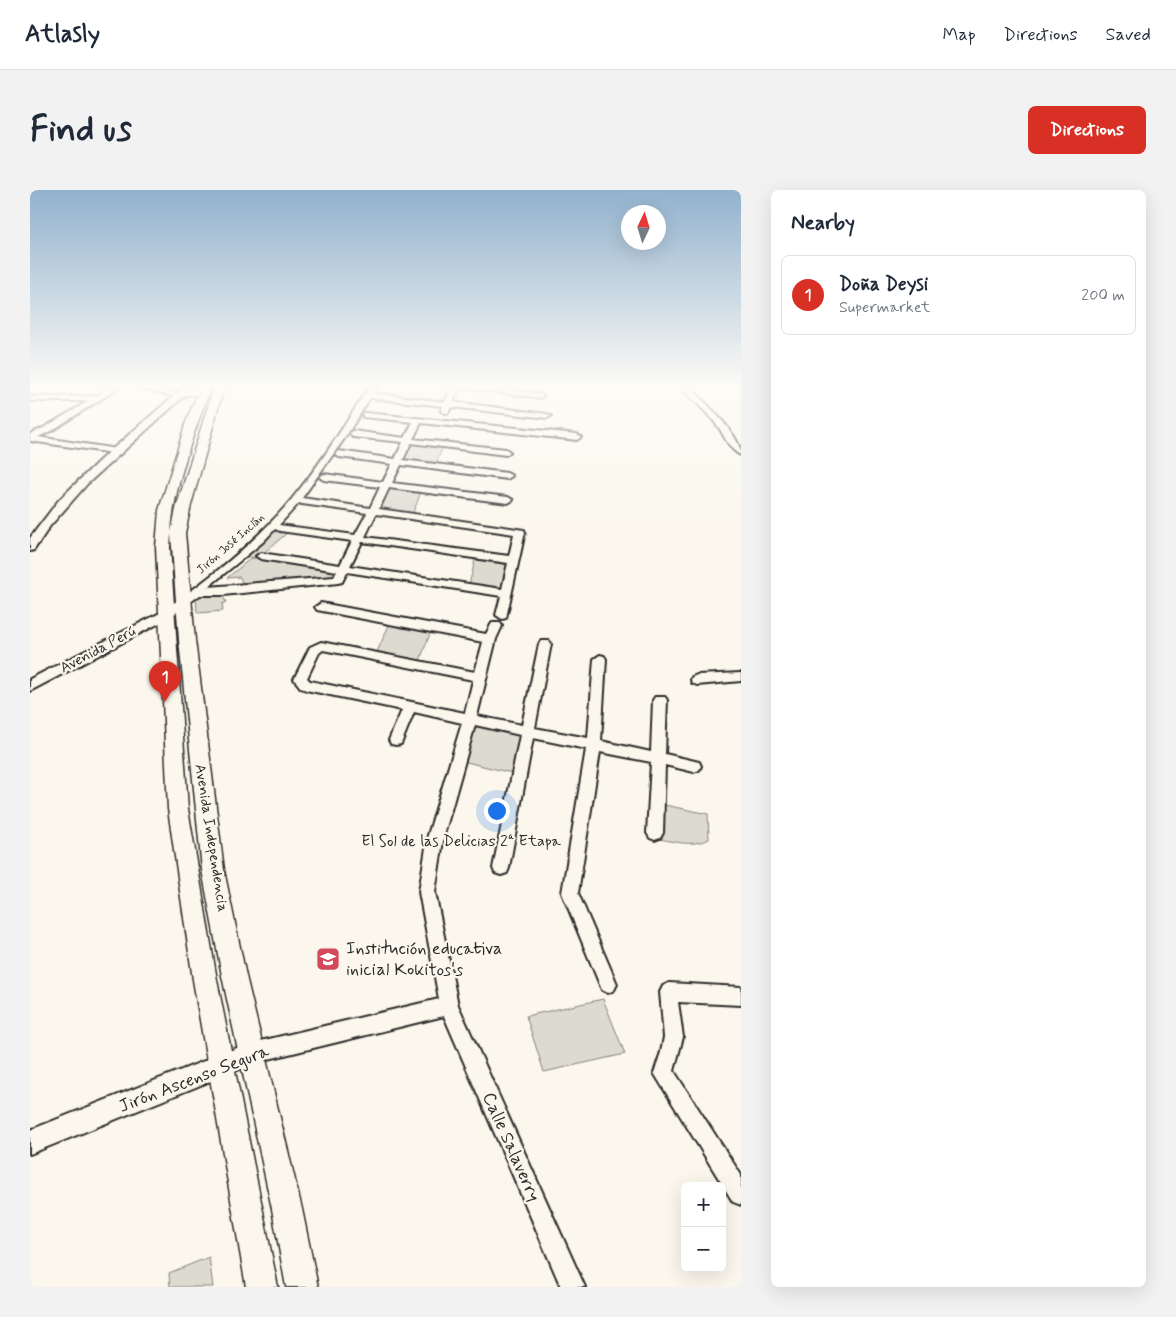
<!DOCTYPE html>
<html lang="en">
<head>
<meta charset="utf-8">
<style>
  :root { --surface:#fff; --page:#f2f2f3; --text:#1f2937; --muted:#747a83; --line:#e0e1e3; --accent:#d93025 }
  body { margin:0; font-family:Mynerve,sans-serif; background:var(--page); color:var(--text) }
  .controls { position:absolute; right:15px; bottom:15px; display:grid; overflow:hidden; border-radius:8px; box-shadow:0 5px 20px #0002 }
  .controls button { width:45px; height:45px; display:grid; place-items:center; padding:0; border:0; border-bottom:1px solid var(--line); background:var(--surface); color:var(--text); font:25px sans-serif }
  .compass { position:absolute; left:591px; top:15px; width:45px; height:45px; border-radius:50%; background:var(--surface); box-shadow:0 5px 20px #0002; rotate:4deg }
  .you { position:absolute; left:466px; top:620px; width:18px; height:18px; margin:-12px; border:4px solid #fff; border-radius:50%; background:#1a73e8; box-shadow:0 0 0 8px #1a73e833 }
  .badge { display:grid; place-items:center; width:32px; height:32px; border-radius:50%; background:var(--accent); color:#fff; font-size:16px; font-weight:700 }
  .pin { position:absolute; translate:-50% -41px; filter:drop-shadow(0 1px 2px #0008) }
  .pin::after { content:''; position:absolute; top:26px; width:18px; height:15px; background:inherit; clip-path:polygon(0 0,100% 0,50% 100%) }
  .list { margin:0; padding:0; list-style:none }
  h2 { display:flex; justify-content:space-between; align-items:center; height:65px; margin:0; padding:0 20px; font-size:21px }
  h2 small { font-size:16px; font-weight:400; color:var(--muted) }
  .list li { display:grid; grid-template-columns:32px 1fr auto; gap:15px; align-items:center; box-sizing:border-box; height:80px; margin:0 10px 10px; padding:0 10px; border:1px solid var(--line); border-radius:8px }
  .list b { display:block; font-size:19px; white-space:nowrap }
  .list p { margin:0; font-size:16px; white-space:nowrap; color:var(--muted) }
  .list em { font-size:16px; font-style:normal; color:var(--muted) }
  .map { position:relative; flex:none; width:711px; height:1097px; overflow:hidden; border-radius:8px }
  header { display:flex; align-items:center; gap:30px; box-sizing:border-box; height:70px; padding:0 25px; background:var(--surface); border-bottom:1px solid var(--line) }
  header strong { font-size:24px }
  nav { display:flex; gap:28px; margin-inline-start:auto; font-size:18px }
  .intro { display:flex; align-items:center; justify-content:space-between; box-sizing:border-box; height:120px; padding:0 30px }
  h1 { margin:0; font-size:35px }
  .button { padding:12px 22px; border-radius:8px; background:var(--accent); color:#fff; font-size:18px; font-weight:700 }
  main { display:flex; gap:30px; padding:0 30px }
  aside { flex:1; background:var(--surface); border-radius:8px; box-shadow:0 5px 20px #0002 }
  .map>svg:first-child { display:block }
  .green { fill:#dddad0; stroke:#84827e }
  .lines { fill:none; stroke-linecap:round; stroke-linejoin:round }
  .minor-casing { stroke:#2b2b2b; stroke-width:4 }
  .tertiary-casing { stroke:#2b2b2b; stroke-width:4 }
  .secondary-casing { stroke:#2b2b2b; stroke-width:3 }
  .minor { fill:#fbf7ec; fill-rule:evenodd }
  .tertiary { fill:#fbf7ec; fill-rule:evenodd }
  .secondary { fill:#fbf7ec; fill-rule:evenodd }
  .labels { text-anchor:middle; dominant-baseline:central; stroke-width:4.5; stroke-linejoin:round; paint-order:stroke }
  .far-street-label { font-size:12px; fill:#2b2b2b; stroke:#fbf7ec }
  .street-label { font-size:15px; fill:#2b2b2b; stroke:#fbf7ec }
  .neighbourhood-label { font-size:16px; fill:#2b2b2b; stroke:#fbf7ec }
  .near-poi-label { font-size:18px; fill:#2b2b2b; stroke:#fbf7ec; text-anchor:start }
  .near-street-label { font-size:18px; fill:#2b2b2b; stroke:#fbf7ec }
</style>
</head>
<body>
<header>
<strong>Atlasly</strong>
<nav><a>Map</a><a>Directions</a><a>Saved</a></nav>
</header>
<div class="intro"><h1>Find us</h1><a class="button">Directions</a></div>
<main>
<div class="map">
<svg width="711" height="1097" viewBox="0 0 711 1097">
  <rect width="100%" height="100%" fill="#fbf7ec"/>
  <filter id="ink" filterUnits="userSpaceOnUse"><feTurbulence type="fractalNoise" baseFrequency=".02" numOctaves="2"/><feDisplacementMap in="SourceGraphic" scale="10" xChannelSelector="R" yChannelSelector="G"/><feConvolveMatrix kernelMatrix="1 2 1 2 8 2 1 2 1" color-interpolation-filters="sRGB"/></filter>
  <g filter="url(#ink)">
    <g class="green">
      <polygon points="382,254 413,257 405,275 373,271"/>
      <polygon points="360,298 391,302 383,323 350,319"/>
      <polygon points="245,341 257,343 227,369 307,381 304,388 213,395 210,387 197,388 221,368 225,368 216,366"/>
      <polygon points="445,370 479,375 474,402 439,395"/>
      <polygon points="191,403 196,412 192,414 193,421 167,423 166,405"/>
      <polygon points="360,433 401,441 389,473 346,464"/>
      <polygon points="443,532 495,544 486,584 432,571"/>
      <path d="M 630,614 L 678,624 L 679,649 C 662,657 647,652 629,649 Z"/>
      <polygon points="573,809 595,864 514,882 496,826"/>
      <polygon points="179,1067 183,1097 140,1097 139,1083"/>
    </g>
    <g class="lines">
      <g class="minor-casing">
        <g id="minor">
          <polygon points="80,197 90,197 21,241 8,247 87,259 91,262 90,264 0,251 0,244 15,237 59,211 0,211 0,207 67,206"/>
          <polygon points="108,197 124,197 155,206 151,208"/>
          <path d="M 339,197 L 347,197 L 343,203 L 415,212 L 422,197 L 430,197 L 423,212 L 517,224 L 521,226 L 517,228 L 421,217 L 418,223 L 415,223 L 411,221 L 413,216 L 340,208 L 314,249 L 272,308 L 340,318 L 350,297 L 294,290 L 289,287 L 294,284 L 353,292 L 362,274 L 309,267 L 305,264 L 309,261 L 365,269 L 373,252 L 323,247 L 319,244 L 323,241 L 375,248 L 383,232 L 333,227 L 333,223 L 336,223 L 547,244 L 551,247 L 547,250 L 391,233 L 383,249 L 476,259 L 480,262 L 476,265 L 381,253 L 373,270 L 477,283 L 482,286 L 477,289 L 371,275 L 362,293 L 478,307 L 483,310 L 478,313 L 359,298 L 349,319 L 494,340 L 495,342 L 476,428 L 472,429 L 466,425 L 471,406 L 317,382 L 312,392 L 308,393 L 193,405 L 170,405 L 140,427 L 132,427 L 130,424 L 132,421 C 175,393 228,350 261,310 C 290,275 314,236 339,197 ZM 269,313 L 272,314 L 337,323 L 325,345 L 249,335 ZM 346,324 L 484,344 L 479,366 L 335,347 ZM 245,339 L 250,341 L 322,351 L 310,375 L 231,363 L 226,366 L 231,369 L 307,381 L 304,387 L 178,397 L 234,351 ZM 332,352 L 478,373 L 472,399 L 320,376 Z"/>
          <polygon points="431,197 458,197 510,204 514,206 510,208"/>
          <path d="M 651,197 L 660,197 C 674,212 711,245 711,265 C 700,261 695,247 689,238 C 679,223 663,211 651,197 Z"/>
          <path d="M 291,413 L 456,444 L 462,433 L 470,433 L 472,436 L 466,449 L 447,526 L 492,535 L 509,454 L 511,451 L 519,451 L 521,454 L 505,538 L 558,548 L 564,469 L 570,465 L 574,466 L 576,469 L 571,551 L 621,562 L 623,510 L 625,507 L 635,507 L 637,510 L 635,564 L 669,572 L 671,576 L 669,580 L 664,582 L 635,575 L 633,643 L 630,648 L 625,650 L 620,648 L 617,643 L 621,572 L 570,562 L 548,703 L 587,794 L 584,800 L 578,803 L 572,800 L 532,703 L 556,559 L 503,548 L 479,678 L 477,683 L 471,685 L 465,683 L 463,678 L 490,545 L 445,535 L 414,645 L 405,702 L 428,815 L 555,1097 L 531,1097 L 414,826 L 222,873 L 215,870 L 212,863 L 215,856 L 222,853 L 409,809 L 389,702 L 398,645 L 432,533 L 384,522 L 371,554 L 366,555 L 361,554 L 359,550 L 372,520 L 276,500 L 271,498 L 264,489 L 280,457 L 291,452 L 445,482 L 453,452 L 287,420 L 285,417 ZM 293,460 L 443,490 L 435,523 L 280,491 L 277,488 L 289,463 Z"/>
          <polygon points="711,483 711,491 667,495 662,493 661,490 662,487 667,485"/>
          <polygon points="639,793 711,797 711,815 648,812 653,847 644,881 711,985 711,1015 703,1012 624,883 631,862 634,847 630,802 633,796"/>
        </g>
      </g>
      <g class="tertiary-casing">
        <g id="tertiary">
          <polygon points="154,197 164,197 57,294 20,336 4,360 0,361 0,348 29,310 70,270"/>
          <polygon points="136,420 141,421 143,424 141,427 0,501 0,489"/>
          <polygon points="222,852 230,855 233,863 230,871 0,964 0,940"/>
        </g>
      </g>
      <g class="secondary-casing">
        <path id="secondary" d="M 171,197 L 181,197 C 164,242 144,295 141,342 L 147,315 L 184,197 L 194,197 L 161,315 L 155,343 L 165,450 L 194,680 L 216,786 L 272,1019 L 288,1097 L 256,1097 L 242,1019 L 192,786 L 172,680 L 149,450 L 141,344 L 140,357 L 158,619 L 187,790 L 248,1097 L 216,1097 L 163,790 L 138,619 L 126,357 L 129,320 L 156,232 L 167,205 L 155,205 L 150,202 L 155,199 Z"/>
      </g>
      <use href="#minor" class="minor"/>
      <use href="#tertiary" class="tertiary"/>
      <use href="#secondary" class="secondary"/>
    </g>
  </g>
  <linearGradient id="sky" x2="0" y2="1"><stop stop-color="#92b2ce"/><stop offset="0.56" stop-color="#fdfbf6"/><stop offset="1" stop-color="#fdfbf6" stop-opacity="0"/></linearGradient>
  <rect width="711" height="351" fill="url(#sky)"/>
  <defs>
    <g id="school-square" transform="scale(1.25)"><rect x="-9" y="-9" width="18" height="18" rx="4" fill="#d1495b" stroke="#fbf7ec"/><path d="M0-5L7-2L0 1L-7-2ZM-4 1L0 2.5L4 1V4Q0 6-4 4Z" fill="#fff"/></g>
  </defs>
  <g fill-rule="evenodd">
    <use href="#school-square" x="298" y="769"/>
  </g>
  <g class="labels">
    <g class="far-street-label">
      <text transform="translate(201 354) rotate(-41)">Jirón José Inclán</text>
    </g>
    <g class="street-label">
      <text transform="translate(68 460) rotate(-28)">Avenida Perú</text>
      <text transform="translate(181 648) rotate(81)">Avenida Independencia</text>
    </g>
    <g class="neighbourhood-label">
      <text x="431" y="651">El Sol de las Delicias 2ª Etapa</text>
    </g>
    <g class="near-poi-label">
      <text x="316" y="759">Institución educativa<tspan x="316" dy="21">inicial Kokitos's</tspan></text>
    </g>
    <g class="near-street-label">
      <text transform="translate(164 889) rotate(-21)">Jirón Ascenso Segura</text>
      <text transform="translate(481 957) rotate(66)">Calle Salaverry</text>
    </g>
  </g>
</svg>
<div class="controls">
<button>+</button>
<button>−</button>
</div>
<svg class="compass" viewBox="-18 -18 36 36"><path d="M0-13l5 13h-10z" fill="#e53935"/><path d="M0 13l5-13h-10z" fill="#747a83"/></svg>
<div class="you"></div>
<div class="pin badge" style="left:135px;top:512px">1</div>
</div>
<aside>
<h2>Nearby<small></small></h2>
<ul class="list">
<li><span class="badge">1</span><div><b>Doña Deysi</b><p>Supermarket</p></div><em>200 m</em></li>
</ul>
</aside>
</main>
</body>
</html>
